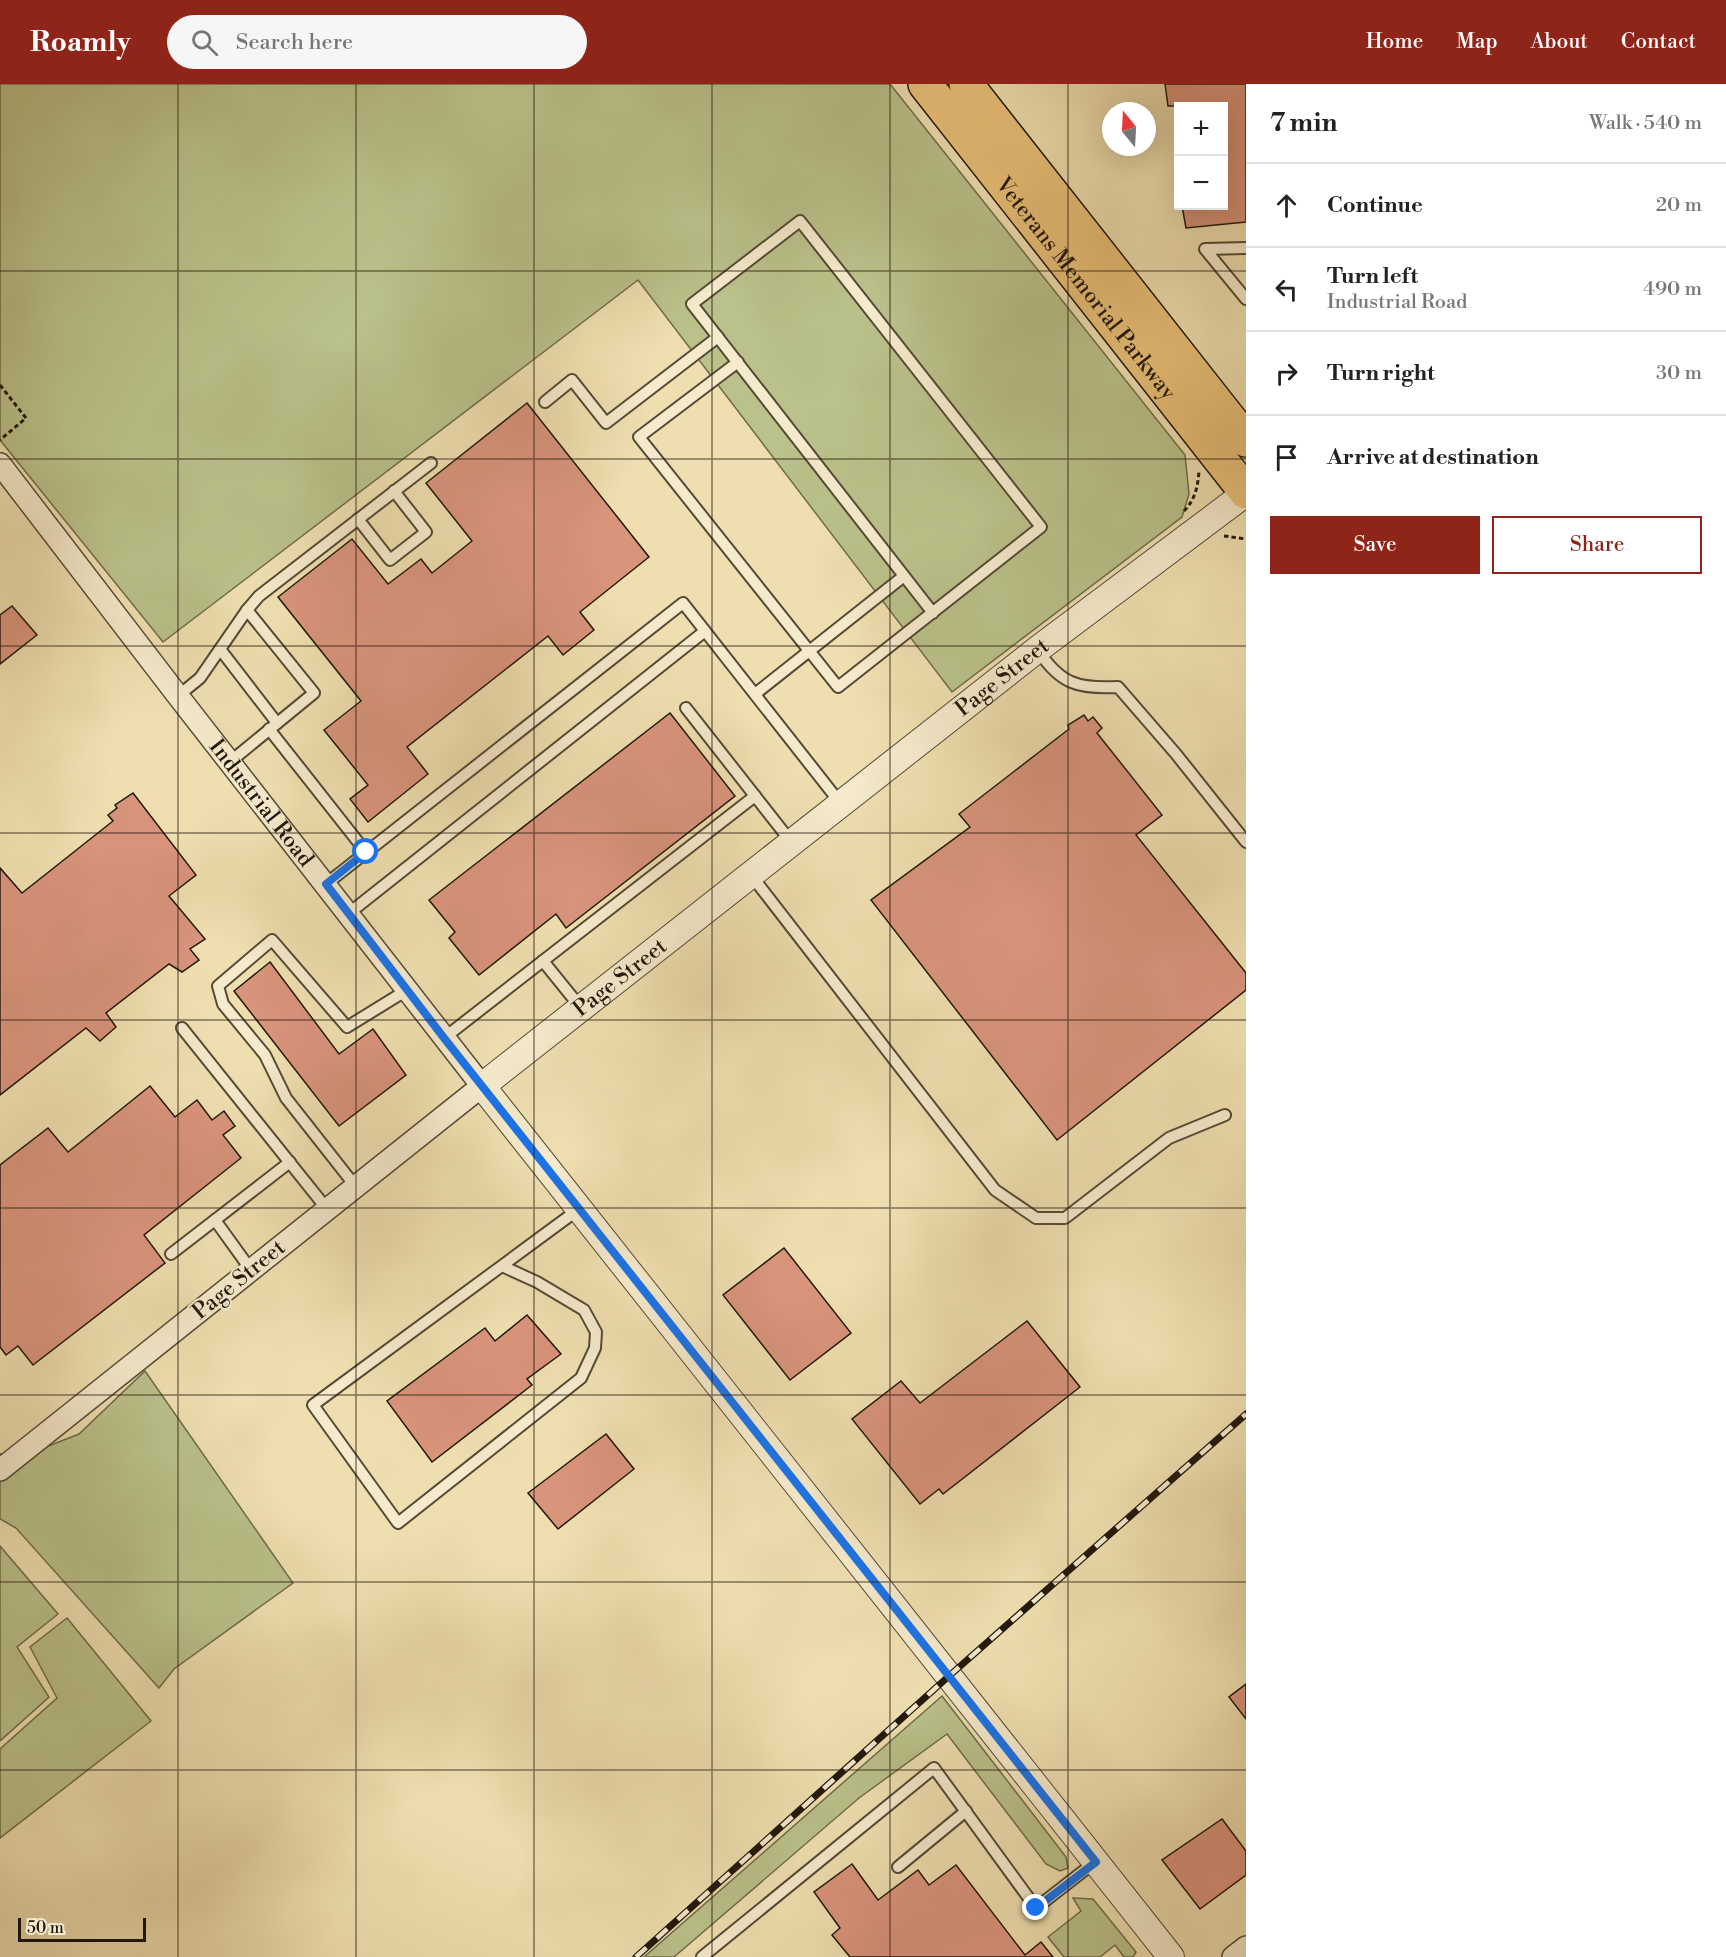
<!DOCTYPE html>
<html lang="en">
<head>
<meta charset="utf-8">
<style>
  :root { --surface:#fff; --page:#f6f6f6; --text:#222; --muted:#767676; --line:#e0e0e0; --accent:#8f2418 }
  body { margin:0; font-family:"Libre Bodoni",serif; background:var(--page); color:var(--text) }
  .controls { position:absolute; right:18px; top:18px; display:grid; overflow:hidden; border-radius:0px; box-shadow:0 6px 24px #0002 }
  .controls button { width:54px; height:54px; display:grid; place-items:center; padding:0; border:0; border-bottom:2px solid var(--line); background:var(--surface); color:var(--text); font:30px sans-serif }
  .compass { position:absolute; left:1102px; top:18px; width:54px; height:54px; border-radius:50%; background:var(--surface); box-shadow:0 6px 24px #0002; rotate:342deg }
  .scale { position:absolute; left:18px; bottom:15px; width:128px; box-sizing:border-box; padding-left:6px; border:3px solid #22180c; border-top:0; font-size:16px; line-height:21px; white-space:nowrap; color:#22180c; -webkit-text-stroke:4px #f5eacc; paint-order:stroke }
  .stop { position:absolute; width:18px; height:18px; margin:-14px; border:4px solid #1a73e8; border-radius:50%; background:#fff }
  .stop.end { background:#1a73e8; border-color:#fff; box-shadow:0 2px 6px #0008 }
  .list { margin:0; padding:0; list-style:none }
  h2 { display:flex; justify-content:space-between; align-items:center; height:78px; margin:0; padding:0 24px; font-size:26px }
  h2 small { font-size:20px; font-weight:400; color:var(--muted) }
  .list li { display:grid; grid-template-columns:39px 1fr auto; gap:18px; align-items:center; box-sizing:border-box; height:84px; padding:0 24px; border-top:2px solid var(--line) }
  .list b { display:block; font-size:22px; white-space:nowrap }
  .list p { margin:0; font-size:20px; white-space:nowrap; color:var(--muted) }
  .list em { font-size:20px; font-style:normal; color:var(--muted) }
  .actions { display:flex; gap:12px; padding:18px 24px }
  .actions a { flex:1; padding:14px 0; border:2px solid var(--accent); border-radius:0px; text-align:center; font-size:21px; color:var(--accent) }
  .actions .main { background:var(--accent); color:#fff }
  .icon { flex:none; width:33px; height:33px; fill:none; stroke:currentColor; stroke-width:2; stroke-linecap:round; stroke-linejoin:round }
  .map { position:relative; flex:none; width:1246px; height:1873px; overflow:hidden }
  header { display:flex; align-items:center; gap:36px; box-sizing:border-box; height:84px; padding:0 30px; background:var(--accent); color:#fff }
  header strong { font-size:28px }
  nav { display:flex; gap:33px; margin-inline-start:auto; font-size:21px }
  .search { width:420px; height:54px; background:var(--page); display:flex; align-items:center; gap:15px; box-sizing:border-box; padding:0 21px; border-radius:33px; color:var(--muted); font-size:22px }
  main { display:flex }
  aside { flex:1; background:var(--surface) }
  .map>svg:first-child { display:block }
  .green { fill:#bac18a; stroke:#6e6c4b; stroke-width:1.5 }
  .building { fill:#d9947c; stroke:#22180c; stroke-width:1.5 }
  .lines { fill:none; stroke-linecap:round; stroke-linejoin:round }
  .service-casing { stroke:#554a35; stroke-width:14 }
  .minor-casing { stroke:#554a35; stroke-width:24 }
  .tertiary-casing { stroke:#554a35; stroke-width:28 }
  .trunk-casing { stroke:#22180c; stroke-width:36 }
  .path { stroke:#22180c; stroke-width:3; stroke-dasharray:4.5 3; stroke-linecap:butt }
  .service { stroke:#f5eacc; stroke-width:10 }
  .minor { stroke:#f5eacc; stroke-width:21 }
  .tertiary { stroke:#f5eacc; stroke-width:26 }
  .trunk { stroke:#e8c078; stroke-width:33 }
  .rail-casing { stroke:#22180c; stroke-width:7 }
  .rail { stroke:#f5eacc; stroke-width:4.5; stroke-dasharray:14; stroke-linecap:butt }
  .route { stroke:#1a73e8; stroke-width:8 }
  .grid { fill:none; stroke:#22180c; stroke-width:1.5; stroke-opacity:0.55 }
  .labels { text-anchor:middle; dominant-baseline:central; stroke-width:4.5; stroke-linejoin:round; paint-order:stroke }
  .street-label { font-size:22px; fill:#22180c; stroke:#f5eacc }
</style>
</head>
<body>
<header>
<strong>Roamly</strong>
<div class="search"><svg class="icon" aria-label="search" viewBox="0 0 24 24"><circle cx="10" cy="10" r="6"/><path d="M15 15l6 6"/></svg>Search here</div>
<nav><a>Home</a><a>Map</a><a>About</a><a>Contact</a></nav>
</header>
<main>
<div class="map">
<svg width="1246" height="1873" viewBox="0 0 1246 1873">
  <rect width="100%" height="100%" fill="#efdfb0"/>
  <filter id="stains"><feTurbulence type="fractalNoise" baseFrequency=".00333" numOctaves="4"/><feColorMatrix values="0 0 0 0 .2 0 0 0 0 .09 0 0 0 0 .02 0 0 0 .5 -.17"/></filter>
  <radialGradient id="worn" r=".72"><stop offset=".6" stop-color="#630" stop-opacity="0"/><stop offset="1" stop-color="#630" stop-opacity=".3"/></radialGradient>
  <g class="green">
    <polygon points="0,0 890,0 1185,371 1189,410 1182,433 952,608 638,196 163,558 0,356"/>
    <polygon points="145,1287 293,1499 174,1585 159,1604 16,1444 0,1435 0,1370 46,1363 79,1350"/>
    <polygon points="0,1462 58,1530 17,1563 49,1613 0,1657"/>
    <polygon points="67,1534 151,1637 0,1754 0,1665 57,1614 30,1563"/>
    <polygon points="942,1612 1066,1773 1068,1784 1060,1787 1046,1780 947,1650 859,1714 674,1873 644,1873"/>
    <polygon points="1073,1814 1093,1815 1136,1868 1133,1873 1124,1873 1115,1861 1100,1873 1064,1873 1048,1853 1081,1827"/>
  </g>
  <g class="building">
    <polygon points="1165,0 1246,0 1246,138 1186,144 1182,122 1224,122 1224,22 1168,22"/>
    <polygon points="527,319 649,473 580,528 594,546 563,571 548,552 407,663 428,690 368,738 350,715 368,701 324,646 361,617 278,513 352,455 388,500 421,475 432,489 472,457 426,399"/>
    <polygon points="12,522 37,551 0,580 0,531"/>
    <polygon points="670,629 735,712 566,844 556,830 479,891 449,854 455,848 429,816"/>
    <polygon points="1084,631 1088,637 1093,633 1102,644 1097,649 1162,731 1136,751 1246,889 1246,906 1057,1056 871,816 970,743 959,730 1069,645 1068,641"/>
    <polygon points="133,709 196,791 169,812 205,855 190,865 199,876 182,888 169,880 106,929 116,943 100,957 86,944 0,1011 0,784 22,809 113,737 108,731 117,724 115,721"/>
    <polygon points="270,878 339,970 373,945 406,991 339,1042 234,907"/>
    <polygon points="150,1002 175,1033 197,1016 212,1036 224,1027 235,1042 223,1051 241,1074 144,1151 165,1179 33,1281 18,1262 6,1271 0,1263 0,1081 48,1044 68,1068"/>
    <polygon points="784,1164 851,1249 790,1296 723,1211"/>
    <polygon points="527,1231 561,1270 527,1295 532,1301 432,1378 387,1317 485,1244 495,1257"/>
    <polygon points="1027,1237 1080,1303 943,1410 939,1405 920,1420 852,1335 901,1297 920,1319"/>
    <polygon points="606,1350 634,1385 558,1445 528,1409"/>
    <polygon points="1246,1600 1246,1635 1229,1613"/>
    <polygon points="1222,1735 1246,1767 1246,1791 1200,1825 1162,1776"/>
    <polygon points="852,1780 878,1816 918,1786 929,1801 956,1781 1025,1871 1041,1858 1053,1873 850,1873 832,1851 840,1844 814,1808"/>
  </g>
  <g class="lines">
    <g class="service-casing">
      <g id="service">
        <polyline points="1246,164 1205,165 1246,215"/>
        <path d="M 738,278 L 639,353 L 838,603 L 1041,443 L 800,137 L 692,220 C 772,323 853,426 933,529"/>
        <polyline points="545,318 572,296 606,339 718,253"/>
        <polyline points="358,435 390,476 426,448 394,407"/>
        <polyline points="220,565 277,639"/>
        <path d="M 1038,566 C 1060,600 1078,605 1118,603 L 1176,670 L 1246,758"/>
        <polyline points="755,610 904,492"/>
        <polyline points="178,612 200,594 247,526 259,512 431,379"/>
        <polyline points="686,624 792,759"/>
        <polyline points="269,645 366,768"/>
        <polyline points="231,677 314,609 247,526"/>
        <polyline points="751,791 995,1106 1036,1134 1065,1134 1169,1054 1225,1031"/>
        <polyline points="326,800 683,519 841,720"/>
        <polyline points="348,830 705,547"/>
        <polyline points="543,877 581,924"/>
        <polyline points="182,944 327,1125"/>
        <polyline points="444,954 755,712"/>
        <polyline points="356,1103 286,1014 265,971 223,920 218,902 272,856 347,943 407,906"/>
        <polyline points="215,1136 251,1186"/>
        <polyline points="171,1170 290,1078"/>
        <polyline points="502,1182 537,1198 584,1226 596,1248 595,1264 581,1294 398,1439 313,1321 579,1125"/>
        <polyline points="898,1783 966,1727"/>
        <polyline points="702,1873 934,1684 1036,1824 1095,1778"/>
      </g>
    </g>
    <g class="minor-casing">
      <g id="minor">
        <path id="s1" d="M 0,380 L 178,612 L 482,1002 L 0,1386"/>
        <polyline points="1233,1873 1246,1863"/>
      </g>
    </g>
    <g class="tertiary-casing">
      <g id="tertiary">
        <path id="s2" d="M 1171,1873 L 482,1002 L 1038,565 L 1246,409"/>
      </g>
    </g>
    <g class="trunk-casing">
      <g id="trunk">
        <path id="s3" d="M 925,0 L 1246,408"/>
        <polyline points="966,0 1246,356"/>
      </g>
    </g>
    <g class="path">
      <polyline points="0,301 26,334 0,356"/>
      <path d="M 1184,427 C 1195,416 1198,402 1199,387"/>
      <polyline points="1224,452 1246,455"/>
    </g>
    <use href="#service" class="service"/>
    <use href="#minor" class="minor"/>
    <use href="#tertiary" class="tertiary"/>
    <use href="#trunk" class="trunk"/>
    <g class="rail-casing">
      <polyline id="rail" points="636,1873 949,1592 1246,1330"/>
    </g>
    <use href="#rail" class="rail"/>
  </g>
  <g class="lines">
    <polyline class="route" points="366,768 326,800 444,954 1096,1778 1036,1824"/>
  </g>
  <path class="grid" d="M 178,0 L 178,1873M 356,0 L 356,1873M 534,0 L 534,1873M 712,0 L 712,1873M 890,0 L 890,1873M 1068,0 L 1068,1873M 0,187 L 1246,187M 0,375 L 1246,375M 0,562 L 1246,562M 0,749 L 1246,749M 0,936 L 1246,936M 0,1124 L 1246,1124M 0,1311 L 1246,1311M 0,1498 L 1246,1498M 0,1686 L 1246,1686"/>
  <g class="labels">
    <g class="street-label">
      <text stroke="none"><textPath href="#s3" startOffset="260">Veterans Memorial Parkway</textPath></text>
      <text stroke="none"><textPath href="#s2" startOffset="1772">Page Street</textPath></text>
      <text stroke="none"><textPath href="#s1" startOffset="428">Industrial Road</textPath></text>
      <text stroke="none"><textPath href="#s2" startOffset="1286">Page Street</textPath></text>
      <text transform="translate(239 1196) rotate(-39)">Page Street</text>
    </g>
  </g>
  <rect width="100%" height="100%" filter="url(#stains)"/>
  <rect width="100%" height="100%" fill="url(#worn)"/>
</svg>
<div class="controls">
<button>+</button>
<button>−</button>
</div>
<svg class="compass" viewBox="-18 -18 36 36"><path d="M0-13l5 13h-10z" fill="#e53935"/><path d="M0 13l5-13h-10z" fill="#767676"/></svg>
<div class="scale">50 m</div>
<div class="stop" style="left:366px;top:768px"></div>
<div class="stop end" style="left:1036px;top:1824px"></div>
</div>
<aside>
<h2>7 min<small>Walk · 540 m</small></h2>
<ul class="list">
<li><svg class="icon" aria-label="ahead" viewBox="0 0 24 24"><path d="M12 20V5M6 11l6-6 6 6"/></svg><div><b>Continue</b></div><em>20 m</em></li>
<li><svg class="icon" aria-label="left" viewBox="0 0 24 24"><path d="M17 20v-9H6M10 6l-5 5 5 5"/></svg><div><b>Turn left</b><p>Industrial Road</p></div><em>490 m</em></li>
<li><svg class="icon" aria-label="right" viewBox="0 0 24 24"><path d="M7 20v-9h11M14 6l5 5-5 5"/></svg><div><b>Turn right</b></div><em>30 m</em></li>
<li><svg class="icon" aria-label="arrive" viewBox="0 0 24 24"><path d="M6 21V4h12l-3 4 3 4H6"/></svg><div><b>Arrive at destination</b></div></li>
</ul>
<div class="actions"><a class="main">Save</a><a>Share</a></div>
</aside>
</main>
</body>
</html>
